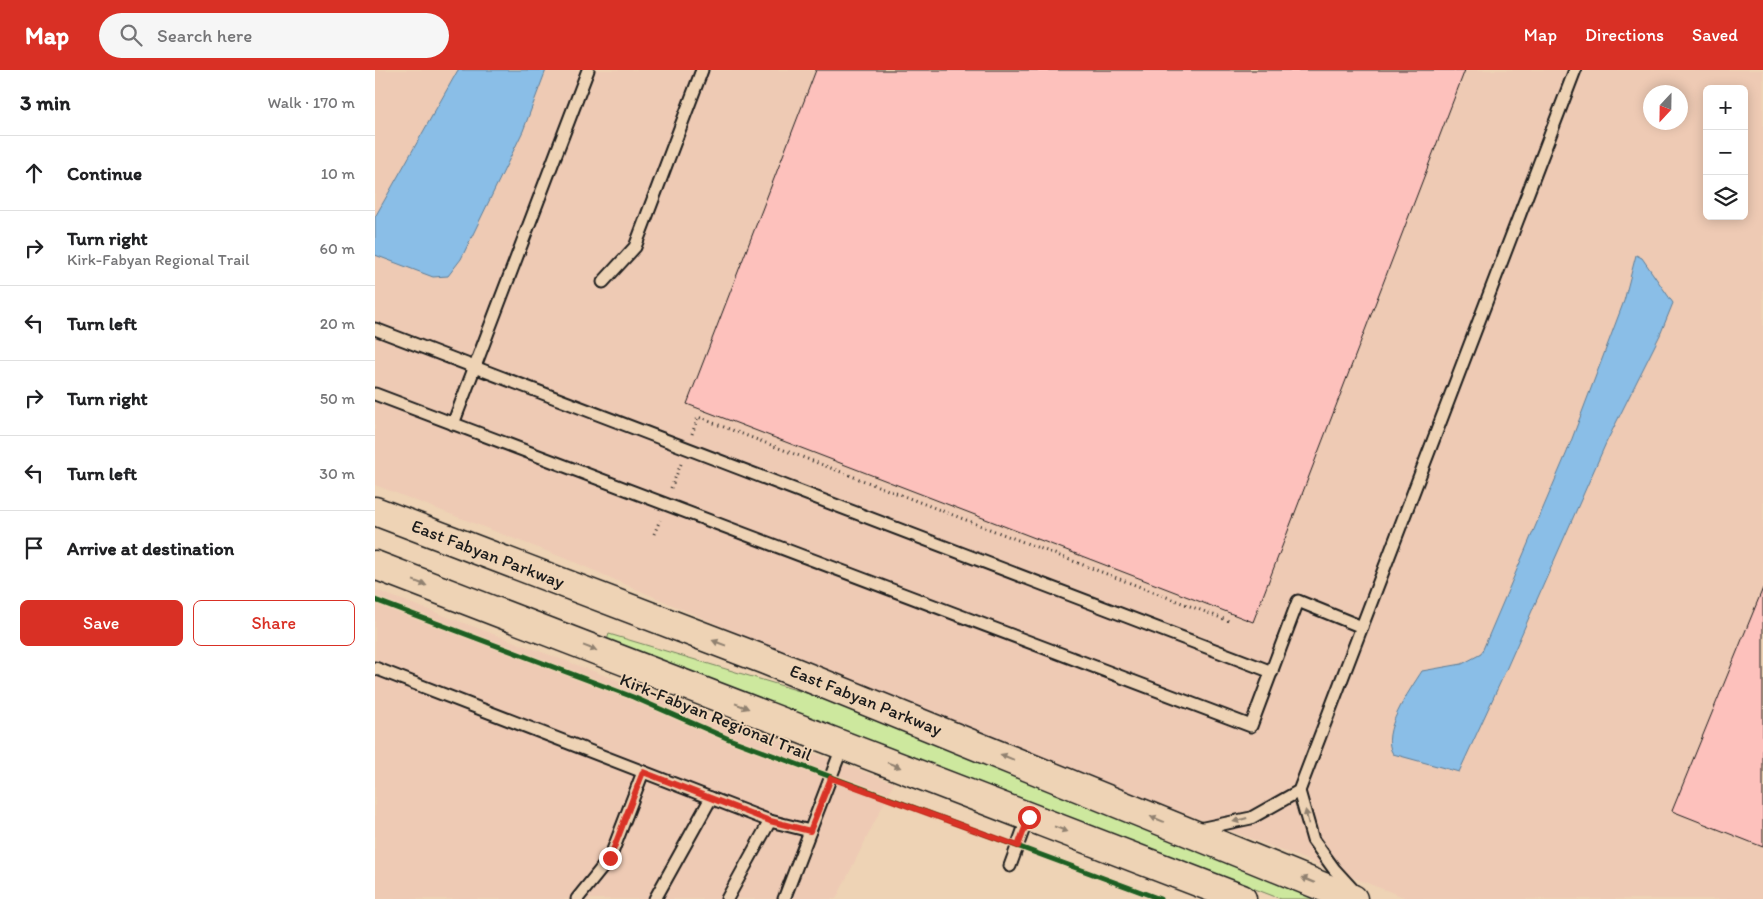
<!DOCTYPE html>
<html lang="en">
<head>
<meta charset="utf-8">
<style>
  :root { --surface:#fff; --page:#f6f6f6; --text:#202124; --muted:#757577; --line:#e0e0e0; --accent:#d93025 }
  body { margin:0; font-family:Itim,sans-serif; background:var(--page); color:var(--text) }
  .controls { position:absolute; right:15px; top:15px; display:grid; overflow:hidden; border-radius:8px; box-shadow:0 2px 12px #0003 }
  .controls button { width:45px; height:45px; display:grid; place-items:center; padding:0; border:0; border-bottom:1px solid var(--line); background:var(--surface); color:var(--text); font:25px sans-serif }
  .compass { position:absolute; left:1268px; top:15px; width:45px; height:45px; border-radius:50%; background:var(--surface); box-shadow:0 2px 12px #0003; rotate:202deg }
  .stop { position:absolute; width:15px; height:15px; margin:-11px; border:4px solid #d93025; border-radius:50%; background:#fff }
  .stop.end { background:#d93025; border-color:#fff; box-shadow:0 1px 5px #0008 }
  .list { margin:0; padding:0; list-style:none }
  h2 { display:flex; justify-content:space-between; align-items:center; height:65px; margin:0; padding:0 20px; font-size:21px }
  h2 small { font-size:16px; font-weight:400; color:var(--muted) }
  .list li { display:grid; grid-template-columns:32px 1fr auto; gap:15px; align-items:center; box-sizing:border-box; height:75px; padding:0 20px; border-top:1px solid var(--line) }
  .list b { display:block; font-size:19px; white-space:nowrap }
  .list p { margin:0; font-size:16px; white-space:nowrap; color:var(--muted) }
  .list em { font-size:16px; font-style:normal; color:var(--muted) }
  .actions { display:flex; gap:10px; padding:15px 20px }
  .actions a { flex:1; padding:11px 0; border:1px solid var(--accent); border-radius:8px; text-align:center; font-size:18px; color:var(--accent) }
  .actions .main { background:var(--accent); color:#fff }
  .icon { flex:none; width:28px; height:28px; fill:none; stroke:currentColor; stroke-width:2; stroke-linecap:round; stroke-linejoin:round }
  .map { position:relative; flex:none; width:1388px; height:829px; overflow:hidden }
  header { display:flex; align-items:center; gap:30px; box-sizing:border-box; height:70px; padding:0 25px; background:var(--accent); color:#fff }
  header strong { font-size:24px }
  nav { display:flex; gap:28px; margin-inline-start:auto; font-size:18px }
  .search { width:350px; height:45px; background:var(--page); display:flex; align-items:center; gap:12px; box-sizing:border-box; padding:0 18px; border-radius:28px; color:var(--muted); font-size:19px }
  main { display:flex }
  aside { flex:1; background:var(--surface) }
  .map>svg:first-child { display:block }
  .built { fill:#eecab4; fill-rule:evenodd }
  .green { fill:#cde89e; stroke:#74825d }
  .water { fill:#8abee7; stroke:#5e7d96 }
  .building { fill:#fdc1bc; stroke:#1c1c1c }
  .lines { fill:none; stroke-linecap:round; stroke-linejoin:round }
  .service-casing { stroke:#1c1c1c; stroke-width:15 }
  .secondary-casing { stroke:#1c1c1c; stroke-width:31 }
  .path { stroke:#1c1c1c; stroke-width:3; stroke-dasharray:1 4; stroke-linecap:butt }
  .service { stroke:#eed3b5; stroke-width:11 }
  .secondary { stroke:#eed3b5; stroke-width:28 }
  .cycleway-casing { stroke:#eed3b5; stroke-width:8 }
  .cycleway { stroke:#1b5e20; stroke-width:5 }
  .oneway { fill:#908170 }
  .route { stroke:#d93025; stroke-width:6 }
  .labels { text-anchor:middle; dominant-baseline:central; stroke-width:4; stroke-linejoin:round; paint-order:stroke }
  .street-label { font-size:18px; fill:#1c1c1c; stroke:#eed3b5 }
</style>
</head>
<body>
<header>
<strong>Map</strong>
<div class="search"><svg class="icon" aria-label="search" viewBox="0 0 24 24"><circle cx="10" cy="10" r="6"/><path d="M15 15l6 6"/></svg>Search here</div>
<nav><a>Map</a><a>Directions</a><a>Saved</a></nav>
</header>
<main>
<aside>
<h2>3 min<small>Walk · 170 m</small></h2>
<ul class="list">
<li><svg class="icon" aria-label="ahead" viewBox="0 0 24 24"><path d="M12 20V5M6 11l6-6 6 6"/></svg><div><b>Continue</b></div><em>10 m</em></li>
<li><svg class="icon" aria-label="right" viewBox="0 0 24 24"><path d="M7 20v-9h11M14 6l5 5-5 5"/></svg><div><b>Turn right</b><p>Kirk-Fabyan Regional Trail</p></div><em>60 m</em></li>
<li><svg class="icon" aria-label="left" viewBox="0 0 24 24"><path d="M17 20v-9H6M10 6l-5 5 5 5"/></svg><div><b>Turn left</b></div><em>20 m</em></li>
<li><svg class="icon" aria-label="right" viewBox="0 0 24 24"><path d="M7 20v-9h11M14 6l5 5-5 5"/></svg><div><b>Turn right</b></div><em>50 m</em></li>
<li><svg class="icon" aria-label="left" viewBox="0 0 24 24"><path d="M17 20v-9H6M10 6l-5 5 5 5"/></svg><div><b>Turn left</b></div><em>30 m</em></li>
<li><svg class="icon" aria-label="arrive" viewBox="0 0 24 24"><path d="M6 21V4h12l-3 4 3 4H6"/></svg><div><b>Arrive at destination</b></div></li>
</ul>
<div class="actions"><a class="main">Save</a><a>Share</a></div>
</aside>
<div class="map">
<svg width="1388" height="829" viewBox="0 0 1388 829">
  <rect width="100%" height="100%" fill="#eed3b5"/>
  <filter id="ink" filterUnits="userSpaceOnUse"><feTurbulence type="fractalNoise" baseFrequency=".02" numOctaves="2"/><feDisplacementMap in="SourceGraphic" scale="10" xChannelSelector="R" yChannelSelector="G"/><feConvolveMatrix kernelMatrix="1 2 1 2 8 2 1 2 1" color-interpolation-filters="sRGB"/></filter>
  <g filter="url(#ink)">
    <g class="built">
      <path d="M 0,0 L 1388,0 L 1388,829 L 1034,829 L 693,699 L 382,572 L 197,491 L 0,415 ZM 1332,19 L 1369,19 L 1369,146 L 1332,146 ZM 1276,22 L 1306,22 L 1306,52 L 1276,52 Z"/>
      <polygon points="0,520 519,713 461,829 0,829"/>
    </g>
    <polygon class="green" points="234,564 451,629 940,829 906,829 232,570"/>
    <g class="water">
      <polygon points="83,0 171,0 148,61 86,189 73,206 58,207 0,185 0,147"/>
      <path d="M 1261,185 L 1267,188 L 1298,233 L 1285,265 L 1231,373 L 1126,611 L 1084,702 L 1018,684 C 1004,663 1035,620 1047,601 L 1087,594 L 1106,584 L 1192,382 L 1249,231 Z"/>
    </g>
    <g class="building">
      <polygon points="441,0 1090,0 878,552 312,334"/>
      <polygon points="1388,518 1388,777 1297,741"/>
    </g>
    <g class="lines">
      <g class="service-casing">
        <g id="service">
          <polyline points="228,212 260,177 327,0"/>
          <polyline points="0,259 897,602"/>
          <polyline points="0,324 876,656 923,531 987,557"/>
          <polyline points="78,354 213,0"/>
          <polyline points="0,598 395,751 435,761"/>
          <polyline points="924,721 938,770 959,799 980,822"/>
          <polyline points="824,759 876,748 924,721 1200,0"/>
          <polyline points="635,796 653,747"/>
          <polyline points="202,829 235,788 268,702"/>
          <polyline points="280,829 336,728"/>
          <polyline points="352,829 395,751"/>
          <polyline points="409,829 468,675"/>
        </g>
      </g>
      <g class="secondary-casing">
        <g id="secondary">
          <polyline points="0,441 390,590 978,829"/>
          <polyline points="0,495 867,829"/>
        </g>
      </g>
      <g class="path">
        <polyline points="317,364 323,347 854,551"/>
        <polyline points="296,418 306,394"/>
        <polyline points="279,464 285,450"/>
      </g>
      <use href="#service" class="service"/>
      <use href="#secondary" class="secondary"/>
      <g class="cycleway-casing">
        <polyline id="cycleway" points="0,530 258,627 354,669 785,829"/>
      </g>
      <use href="#cycleway" class="cycleway"/>
    </g>
    <defs><path id="oneway-solid" d="M-6-.8H1V-3.2L6.5 0L1 3.2V.8H-6Z" transform="scale(1.25)"/></defs>
    <g class="oneway">
      <use href="#oneway-solid" transform="translate(45 513) rotate(21)"/>
      <use href="#oneway-solid" transform="translate(344 573) rotate(-159)"/>
      <use href="#oneway-solid" transform="translate(215 578) rotate(21)"/>
      <use href="#oneway-solid" transform="translate(367 636) rotate(21)"/>
      <use href="#oneway-solid" transform="translate(632 687) rotate(-158)"/>
      <use href="#oneway-solid" transform="translate(519 695) rotate(21)"/>
      <use href="#oneway-solid" transform="translate(932 747) rotate(-103)"/>
      <use href="#oneway-solid" transform="translate(782 749) rotate(-158)"/>
      <use href="#oneway-solid" transform="translate(865 750) rotate(165)"/>
      <use href="#oneway-solid" transform="translate(686 759) rotate(21)"/>
      <use href="#oneway-solid" transform="translate(933 810) rotate(-158)"/>
    </g>
  </g>
  <g class="lines" filter="url(#ink)">
    <polyline class="route" points="235,788 268,702 395,751 435,761 456,708 643,776 654,747"/>
  </g>
  <g class="labels">
    <g class="street-label">
      <text transform="translate(113 484) rotate(21)">East Fabyan Parkway</text>
      <text transform="translate(491 630) rotate(22)">East Fabyan Parkway</text>
      <text transform="translate(341 647) rotate(22)">Kirk-Fabyan Regional Trail</text>
    </g>
  </g>
</svg>
<div class="controls">
<button>+</button>
<button>−</button>
<button><svg class="icon" aria-label="layers" viewBox="0 0 24 24"><path d="M12 4l9 5-9 5-9-5zM3 14l9 5 9-5"/></svg></button>
</div>
<svg class="compass" viewBox="-18 -18 36 36"><path d="M0-13l5 13h-10z" fill="#e53935"/><path d="M0 13l5-13h-10z" fill="#757577"/></svg>
<div class="stop" style="left:654px;top:747px"></div>
<div class="stop end" style="left:235px;top:788px"></div>
</div>
</main>
</body>
</html>
